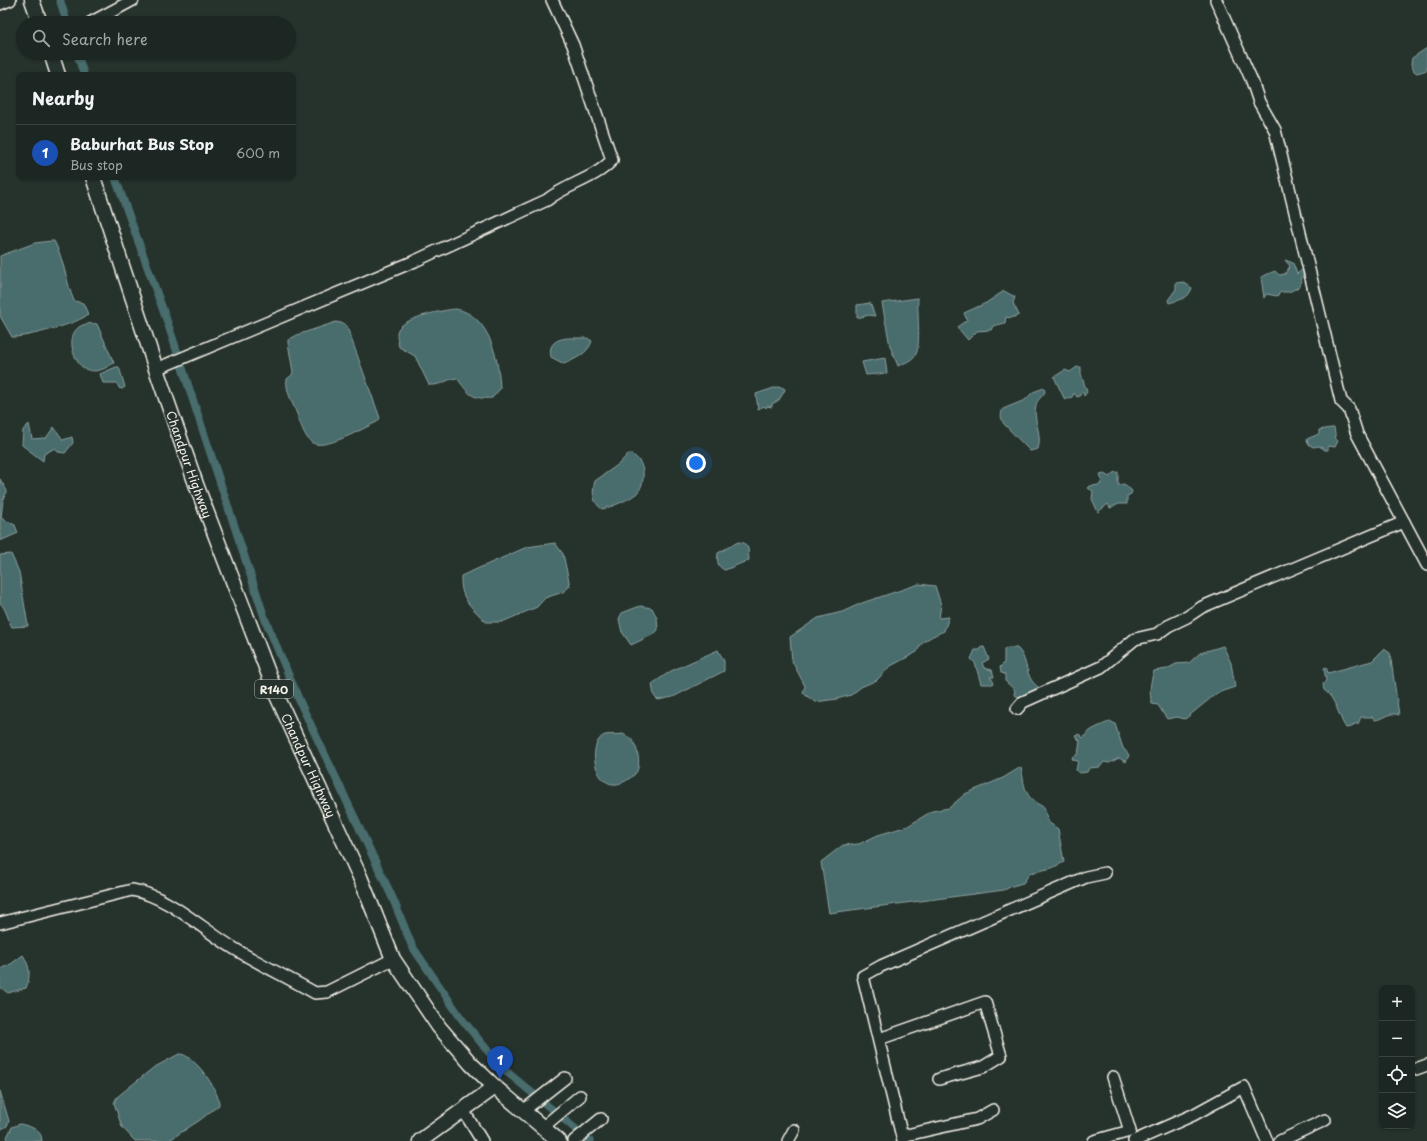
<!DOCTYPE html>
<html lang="en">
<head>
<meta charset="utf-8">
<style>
  :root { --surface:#1c2622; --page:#252e2a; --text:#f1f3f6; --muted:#a0a5a5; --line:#3a4340; --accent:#ffd166 }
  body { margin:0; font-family:"Playpen Sans",sans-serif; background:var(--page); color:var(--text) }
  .controls { position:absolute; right:12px; bottom:12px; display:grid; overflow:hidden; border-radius:8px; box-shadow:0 1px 3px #0004 }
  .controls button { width:36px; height:36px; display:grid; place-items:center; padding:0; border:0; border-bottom:1px solid var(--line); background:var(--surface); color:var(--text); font:20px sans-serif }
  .you { position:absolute; left:696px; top:463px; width:14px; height:14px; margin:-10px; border:3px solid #fff; border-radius:50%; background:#1a73e8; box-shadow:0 0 0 6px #1a73e833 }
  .badge { display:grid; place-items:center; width:26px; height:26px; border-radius:50%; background:var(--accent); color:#fff; font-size:13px; font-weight:700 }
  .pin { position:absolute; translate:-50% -33px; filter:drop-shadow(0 1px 2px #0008) }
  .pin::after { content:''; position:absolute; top:21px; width:14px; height:12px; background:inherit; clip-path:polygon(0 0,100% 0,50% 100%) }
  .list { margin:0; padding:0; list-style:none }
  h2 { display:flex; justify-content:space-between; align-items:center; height:52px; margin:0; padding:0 16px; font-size:17px }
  h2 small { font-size:13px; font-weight:400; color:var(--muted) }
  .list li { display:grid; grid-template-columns:26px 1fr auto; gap:12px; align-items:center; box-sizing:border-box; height:56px; padding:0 16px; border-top:1px solid var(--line) }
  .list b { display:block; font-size:15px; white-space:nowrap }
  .list p { margin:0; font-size:13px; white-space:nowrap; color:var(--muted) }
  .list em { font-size:13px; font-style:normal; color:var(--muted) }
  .icon { flex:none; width:22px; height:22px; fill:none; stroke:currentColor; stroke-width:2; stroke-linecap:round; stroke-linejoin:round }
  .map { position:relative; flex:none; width:1427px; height:1141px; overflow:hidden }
  .search { position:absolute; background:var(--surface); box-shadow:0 1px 3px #0004; left:16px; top:16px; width:280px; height:44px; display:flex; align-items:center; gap:10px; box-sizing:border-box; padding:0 14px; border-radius:22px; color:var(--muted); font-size:15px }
  .panel { position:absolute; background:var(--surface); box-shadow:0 1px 3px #0004; left:16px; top:72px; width:280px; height:108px; border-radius:8px }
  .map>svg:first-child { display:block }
  .water { fill:#486c6d; stroke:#8da19e }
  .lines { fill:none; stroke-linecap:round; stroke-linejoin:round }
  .canal { stroke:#486c6d; stroke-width:8 }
  .minor-casing { stroke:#f4f1e8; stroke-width:14 }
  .major-casing { stroke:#f4f1e8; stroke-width:17 }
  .minor { stroke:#26332d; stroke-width:11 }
  .major { stroke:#26332d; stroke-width:14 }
  .labels { text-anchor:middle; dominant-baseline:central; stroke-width:3; stroke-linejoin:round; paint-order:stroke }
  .shield { fill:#26332d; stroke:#b6b8b0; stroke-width:1 }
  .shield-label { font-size:11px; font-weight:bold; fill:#f4f1e8 }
  .street-label { font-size:12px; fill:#f4f1e8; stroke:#26332d }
</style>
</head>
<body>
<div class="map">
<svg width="1427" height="1141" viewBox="0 0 1427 1141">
  <rect width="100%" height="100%" fill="#26332d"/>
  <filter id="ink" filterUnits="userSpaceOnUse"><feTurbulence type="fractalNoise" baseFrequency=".025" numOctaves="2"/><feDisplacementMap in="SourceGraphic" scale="8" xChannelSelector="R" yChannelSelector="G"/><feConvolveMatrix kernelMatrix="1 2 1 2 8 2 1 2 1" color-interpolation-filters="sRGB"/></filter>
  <g filter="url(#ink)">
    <g class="water">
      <polygon points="1427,48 1427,70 1417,73 1414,71 1411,64 1412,58"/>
      <path d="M 51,241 L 54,241 C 64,259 66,282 74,301 L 83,303 L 88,314 C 81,323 24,338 12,337 L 0,316 L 0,256 L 35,243 Z"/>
      <polygon points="1285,260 1293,263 1297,274 1303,269 1303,275 1299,287 1289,292 1281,292 1277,296 1266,294 1264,298 1261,277 1275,271 1279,275 1285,274 1290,266"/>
      <path d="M 1183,282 L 1192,288 C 1188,300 1178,300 1169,303 L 1168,300 L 1176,289 L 1176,283 Z"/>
      <polygon points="1004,291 1015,297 1013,303 1019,315 1011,318 1006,317 1005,323 993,326 991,330 977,331 968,340 957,327 967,320 964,313 986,303"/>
      <path d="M 918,298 C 917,311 921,345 916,354 C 912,361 904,363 898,366 L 890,346 L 882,303 Z"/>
      <polygon points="870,303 875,316 869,315 857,318 857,305"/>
      <path d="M 456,309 C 490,315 499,360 500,389 L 492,398 C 472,400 468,393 457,378 C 446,379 442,386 429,385 L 415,356 L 399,347 C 398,341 395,333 399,328 C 408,317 443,310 456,309 Z"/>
      <path d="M 336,322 L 345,324 L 347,327 L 380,418 L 377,422 C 363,428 323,452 311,442 C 304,436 300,422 297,414 C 293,404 285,390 287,379 L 292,375 L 293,372 L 288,343 L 288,340 L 297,335 Z"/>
      <path d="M 97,324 L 114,363 C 106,368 98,373 88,370 C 71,366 59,319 97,324 Z"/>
      <path d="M 568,338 L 587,338 L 592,341 C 588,354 575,359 564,364 L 551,357 C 548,344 556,339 568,338 Z"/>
      <polygon points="885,358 887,373 866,375 862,362"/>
      <polygon points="116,367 119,367 125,387 122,389 119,388 117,383 103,383 100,374"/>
      <polygon points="1077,367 1081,367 1081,374 1087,392 1084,396 1083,392 1081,392 1080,396 1077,397 1074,393 1072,397 1065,400 1054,377 1065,370 1070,372"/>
      <polygon points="777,387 784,388 785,390 779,400 772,404 772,407 767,406 766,408 764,406 758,409 756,394"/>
      <path d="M 1044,388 L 1045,392 C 1042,397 1037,400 1036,405 C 1032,420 1043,433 1038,449 L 1030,451 L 1004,424 C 1001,419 1000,414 1003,409 L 1025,400 L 1033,392 Z"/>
      <polygon points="29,424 32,439 46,438 54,427 63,440 72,437 73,443 65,453 58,452 55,448 44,454 43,461 22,445 23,430"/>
      <polygon points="1331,428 1334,428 1336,440 1338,441 1335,447 1328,446 1328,450 1325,450 1319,446 1313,447 1308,444 1307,439 1319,434 1319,430"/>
      <path d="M 628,454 C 645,456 648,483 636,494 C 628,500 612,507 602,509 C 592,502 592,492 595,481 L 619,464 Z"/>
      <polygon points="1118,472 1118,485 1124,484 1132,491 1131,494 1127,496 1127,504 1119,504 1110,508 1108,504 1098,512 1092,499 1093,491 1088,488 1090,486 1100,485 1102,480 1100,475 1104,474 1109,477 1113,473"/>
      <polygon points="0,479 7,491 3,500 1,518 15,525 18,533 0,541"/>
      <path d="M 738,542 L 744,543 L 748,548 L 749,560 L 725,570 C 717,567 717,561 718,553 Z"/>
      <path d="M 555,543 L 563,554 L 570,586 L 563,592 L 545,598 L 537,607 L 502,622 L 486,622 C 471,606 460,600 461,576 L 527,547 Z"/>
      <path d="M 11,554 L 19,572 L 28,626 L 12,627 C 8,620 6,608 0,603 L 0,555 Z"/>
      <path d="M 919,584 L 935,586 L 941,605 L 939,618 L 949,617 L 944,631 C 933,636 921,640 917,652 L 889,667 L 877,680 L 861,687 L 851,695 L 837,699 L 815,702 L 803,693 L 805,686 L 792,661 L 790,637 L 818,618 L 842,612 L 862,603 Z"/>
      <polygon points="640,606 652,608 657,618 658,630 654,634 631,645 622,632 619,619 622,613"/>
      <path d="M 1223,646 L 1231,663 L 1235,687 L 1217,693 L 1185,719 L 1177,717 L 1167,719 L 1158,705 L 1152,704 C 1149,692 1150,683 1154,671 L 1167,669 L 1176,664 L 1189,663 L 1200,653 Z"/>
      <polygon points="982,647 984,647 989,659 982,663 984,668 992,670 994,677 990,677 994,682 993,684 981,684 975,663 971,659 975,650 980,650"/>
      <path d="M 1007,648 L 1017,648 C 1027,657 1025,671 1032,681 C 1035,685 1039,687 1041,691 L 1019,700 L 1019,697 L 1014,695 L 1015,690 L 1005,681 L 1005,674 L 1001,673 L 1000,667 L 1004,663 L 1004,650 Z"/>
      <path d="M 1384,649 L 1390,653 L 1399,715 C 1389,711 1384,719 1375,720 L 1373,717 L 1361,717 L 1358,724 L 1354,724 L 1352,727 L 1346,728 C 1338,716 1336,698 1324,690 L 1323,684 L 1326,681 L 1324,668 L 1326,667 L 1328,673 L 1372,661 Z"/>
      <polygon points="718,650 724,661 724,671 673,697 658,700 654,696 652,684 671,671"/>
      <path d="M 1110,721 L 1115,724 L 1123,748 L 1129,755 L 1126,762 L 1119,758 L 1109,763 L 1104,762 L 1100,767 L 1089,768 L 1087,772 L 1080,773 L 1076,770 L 1078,761 L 1073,760 L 1072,757 L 1078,754 L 1080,741 L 1075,736 L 1079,734 L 1083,738 C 1091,727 1100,727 1110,721 Z"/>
      <path d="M 623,734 C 626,736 629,737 631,739 C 638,746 642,767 635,774 C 597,809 583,743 605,735 C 610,734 618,735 623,734 Z"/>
      <path d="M 1021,767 C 1025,786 1023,798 1044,807 L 1048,822 L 1058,829 L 1064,862 L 1052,868 L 1030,873 L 1023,883 L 1012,886 L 1004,890 L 829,913 L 821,862 L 843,845 L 859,844 L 878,835 L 908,826 L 932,811 L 949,808 L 965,794 L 1003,778 Z"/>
      <path d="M 23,955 C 30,966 31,976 26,988 L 8,993 L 0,987 L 0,969 L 11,964 Z"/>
      <path d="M 179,1054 C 193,1053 220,1091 219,1105 L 200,1120 L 168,1141 L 135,1141 L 122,1127 L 114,1103 L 117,1097 L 153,1068 Z"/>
      <polygon points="0,1091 9,1121 7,1126 0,1130"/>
      <path d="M 20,1124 C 29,1126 42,1129 42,1141 L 8,1141 L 7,1137 L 12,1127 Z"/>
    </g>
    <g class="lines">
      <g class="canal">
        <polyline points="60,0 67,23"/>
        <polyline points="77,53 84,75"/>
        <polyline points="115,177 167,321 265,619 300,702 393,899 412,946 461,1018 501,1067 590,1141"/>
      </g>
      <g class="minor-casing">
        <g id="minor">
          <polyline points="1216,0 1252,81 1259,102 1275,130 1341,401 1349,409 1357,434 1427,565"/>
          <polyline points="0,4 10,0"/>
          <polyline points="90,23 133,0"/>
          <path d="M 156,369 L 415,261 L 547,200 C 567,184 595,179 612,160 L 573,45 L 552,0"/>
          <polyline points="1017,709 1023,702 1101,667 1135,639 1157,634 1168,626 1187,617 1202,607 1404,522"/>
          <path d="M 0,923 L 132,890 C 169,896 203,930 235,949 C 261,965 289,978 315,993 L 327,992 L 393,959"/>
          <polyline points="879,1039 985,1002 1001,1056 983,1067 939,1079"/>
          <polyline points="1416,1069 1427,1065"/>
          <polyline points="463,1110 482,1141"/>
          <polyline points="523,1111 565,1078"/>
          <polyline points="543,1127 580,1096"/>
          <polyline points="902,1136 977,1119 993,1110"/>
          <polyline points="574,1141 601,1119"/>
          <polyline points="788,1141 794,1130"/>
          <polyline points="903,1141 863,976 881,966 1086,877 1105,873"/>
          <polyline points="1094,1141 1130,1131 1113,1077"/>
          <polyline points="1134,1141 1193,1115 1244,1087 1267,1141"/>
          <polyline points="1280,1141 1325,1120"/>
        </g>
      </g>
      <g class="major-casing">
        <g id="major">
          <polyline points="32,0 40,23"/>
          <polyline points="51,53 58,75"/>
          <path id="s1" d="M 93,177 L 156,369 L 197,487 L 277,696 L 360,877 L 393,959 L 439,1027 L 471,1064 L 495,1087 L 559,1141"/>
          <polyline points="420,1141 495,1087"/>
        </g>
      </g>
      <use href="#minor" class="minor"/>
      <use href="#major" class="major"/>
    </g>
  </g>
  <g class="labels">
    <rect class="shield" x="255" y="680" width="38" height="18" rx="3"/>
    <g class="shield-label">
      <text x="274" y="689">R140</text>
    </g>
    <g class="street-label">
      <text stroke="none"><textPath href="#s1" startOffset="303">Chandpur Highway</textPath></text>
      <text stroke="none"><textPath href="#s1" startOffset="627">Chandpur Highway</textPath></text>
    </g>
  </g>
</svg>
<div class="controls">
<button>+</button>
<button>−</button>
<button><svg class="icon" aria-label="locate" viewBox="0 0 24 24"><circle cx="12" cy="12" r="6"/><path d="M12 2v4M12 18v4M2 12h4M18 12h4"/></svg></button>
<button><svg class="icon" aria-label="layers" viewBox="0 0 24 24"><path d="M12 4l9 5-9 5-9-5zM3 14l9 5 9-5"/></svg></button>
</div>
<div class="you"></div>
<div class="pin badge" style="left:500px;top:1079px;background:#1a4fb4">1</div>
<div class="search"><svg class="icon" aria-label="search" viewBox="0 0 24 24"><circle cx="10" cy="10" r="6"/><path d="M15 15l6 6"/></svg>Search here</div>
<section class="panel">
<h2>Nearby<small></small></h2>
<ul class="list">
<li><span class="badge" style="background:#1a4fb4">1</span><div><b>Baburhat Bus Stop</b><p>Bus stop</p></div><em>600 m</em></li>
</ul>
</section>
</div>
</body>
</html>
